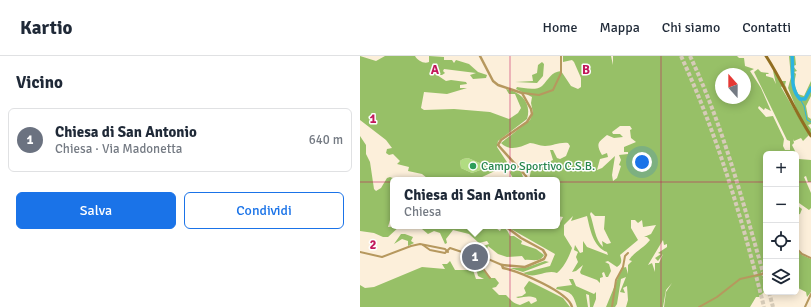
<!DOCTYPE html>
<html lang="it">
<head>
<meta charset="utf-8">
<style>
  :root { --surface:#fff; --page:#f6f6f7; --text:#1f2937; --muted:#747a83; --line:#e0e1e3; --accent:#1a73e8 }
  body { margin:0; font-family:Signika,sans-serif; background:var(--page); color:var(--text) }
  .controls { position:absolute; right:12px; bottom:12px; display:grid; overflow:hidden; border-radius:6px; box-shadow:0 2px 10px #0003 }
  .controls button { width:36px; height:36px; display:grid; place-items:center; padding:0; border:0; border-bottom:1px solid var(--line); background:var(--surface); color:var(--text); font:20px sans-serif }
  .compass { position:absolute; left:355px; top:12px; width:36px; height:36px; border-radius:50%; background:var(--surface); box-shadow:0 2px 10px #0003; rotate:339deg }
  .you { position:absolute; left:282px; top:106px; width:14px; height:14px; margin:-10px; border:3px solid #fff; border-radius:50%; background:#1a73e8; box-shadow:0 0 0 6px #1a73e833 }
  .badge { display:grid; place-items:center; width:26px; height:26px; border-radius:50%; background:var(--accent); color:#fff; font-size:13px; font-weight:700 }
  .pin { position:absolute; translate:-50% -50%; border:2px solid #fff; box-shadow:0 1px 4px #0006 }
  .popup { position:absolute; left:30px; top:121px; width:170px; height:52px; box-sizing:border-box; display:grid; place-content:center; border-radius:6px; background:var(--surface); filter:drop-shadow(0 1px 3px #0005); font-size:13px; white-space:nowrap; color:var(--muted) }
  .popup b { font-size:15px; color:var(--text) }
  .popup::after { content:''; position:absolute; left:50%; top:100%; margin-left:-8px; border:8px solid transparent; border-top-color:var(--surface) }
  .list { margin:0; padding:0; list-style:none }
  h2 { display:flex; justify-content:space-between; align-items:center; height:52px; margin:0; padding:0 16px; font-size:17px }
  h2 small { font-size:13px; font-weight:400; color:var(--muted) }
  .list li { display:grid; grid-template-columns:26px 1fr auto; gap:12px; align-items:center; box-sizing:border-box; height:64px; margin:0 8px 8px; padding:0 8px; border:1px solid var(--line); border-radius:6px }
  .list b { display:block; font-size:15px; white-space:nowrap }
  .list p { margin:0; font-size:13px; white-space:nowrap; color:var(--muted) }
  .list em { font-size:13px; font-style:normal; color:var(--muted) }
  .actions { display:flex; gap:8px; padding:12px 16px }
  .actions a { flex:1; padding:9px 0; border:1px solid var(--accent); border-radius:6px; text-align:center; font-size:14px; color:var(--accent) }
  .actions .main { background:var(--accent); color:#fff }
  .icon { flex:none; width:22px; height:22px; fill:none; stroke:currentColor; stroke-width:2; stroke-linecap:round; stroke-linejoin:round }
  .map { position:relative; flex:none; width:451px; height:251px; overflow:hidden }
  header { display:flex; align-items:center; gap:24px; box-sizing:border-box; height:56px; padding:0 20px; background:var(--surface); border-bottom:1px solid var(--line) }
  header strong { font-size:19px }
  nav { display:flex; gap:22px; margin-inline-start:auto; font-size:14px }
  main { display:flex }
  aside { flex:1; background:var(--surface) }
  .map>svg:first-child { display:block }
  .green { fill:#b1dc81 }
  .forest { fill:#97c067; fill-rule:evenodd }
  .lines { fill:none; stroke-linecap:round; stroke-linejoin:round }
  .stream { stroke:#2cb4df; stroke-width:1 }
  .river { stroke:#2cb4df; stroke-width:3.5 }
  .trunk-tunnel { stroke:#d6cbb8; stroke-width:4; stroke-dasharray:4 2; stroke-linecap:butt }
  .minor { stroke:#b6985e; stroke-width:2 }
  .tertiary { stroke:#b6985e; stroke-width:2.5 }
  .secondary { stroke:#916e21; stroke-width:3 }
  .grid { fill:none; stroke:#c2185b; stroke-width:1; stroke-opacity:0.55 }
  .leisure-dot { fill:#2e9e5b; stroke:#fefefe; stroke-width:1.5 }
  .labels { text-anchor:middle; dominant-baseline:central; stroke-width:3; stroke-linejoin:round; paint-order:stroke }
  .leisure-label { font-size:12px; fill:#27864d; stroke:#fefefe; text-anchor:start }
  .grid-label { font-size:13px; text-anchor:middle; font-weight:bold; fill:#c2185b; stroke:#fefefe; stroke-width:3; stroke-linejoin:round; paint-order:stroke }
</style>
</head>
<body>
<header>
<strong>Kartio</strong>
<nav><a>Home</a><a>Mappa</a><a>Chi siamo</a><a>Contatti</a></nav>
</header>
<main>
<aside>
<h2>Vicino<small></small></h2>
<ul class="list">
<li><span class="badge" style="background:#6b7280">1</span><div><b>Chiesa di San Antonio</b><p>Chiesa · Via Madonetta</p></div><em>640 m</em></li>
</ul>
<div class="actions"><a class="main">Salva</a><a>Condividi</a></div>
</aside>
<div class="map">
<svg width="451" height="251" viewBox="0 0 451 251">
  <rect width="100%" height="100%" fill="#fcefda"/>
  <polygon class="green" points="108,102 122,108 123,113 112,117 101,112 100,105 103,103"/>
  <g class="forest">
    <path d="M 0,0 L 16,5 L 25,0 L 55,0 C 58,5 64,8 69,6 L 69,0 L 84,1 L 84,4 L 92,4 L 94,7 L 96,4 L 109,8 L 118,16 L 127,19 L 126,22 L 113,23 L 110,19 L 116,17 L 84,13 L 83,15 L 85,17 L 82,19 L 77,19 L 86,25 L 91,24 L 106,26 L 107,28 L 100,29 L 100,32 L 107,32 L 87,38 L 64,36 L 61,52 L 64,54 L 94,53 L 130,56 L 149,63 L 158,57 L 161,52 L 155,38 L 149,38 L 146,33 C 161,36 172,47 167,63 L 138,85 L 137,91 L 147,106 L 137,114 L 120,122 L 128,124 L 66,124 L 67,122 L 62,118 L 48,115 L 49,111 L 37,108 L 40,105 L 33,98 L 29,99 L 26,97 L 27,93 L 32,92 L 26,84 L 0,64 ZM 108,102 L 122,108 L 123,113 L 112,117 L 101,112 L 100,105 L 103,103 Z"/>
    <path d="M 203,0 L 251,0 L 253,9 L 253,0 L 377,0 L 379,2 L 384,2 L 385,10 L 394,13 L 390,15 L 401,32 L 411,55 L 405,52 L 404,54 L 399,50 L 398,52 L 406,61 L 413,60 L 424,83 L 423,90 L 425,94 L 430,94 L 430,85 L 427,84 L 394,16 L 398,13 L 401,16 L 409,17 L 408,18 L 406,18 L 406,20 L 413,22 L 416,28 L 413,15 L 415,16 L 421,25 L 426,25 L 425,29 L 427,33 L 423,30 L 421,31 L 449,79 L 443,85 L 441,82 L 434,85 L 433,83 L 434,87 L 432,89 L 439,103 L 451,104 L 451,126 L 448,126 L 446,120 L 444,121 L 451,137 L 451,152 L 449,154 L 439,147 L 438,150 L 442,153 L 440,158 L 436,159 L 436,98 L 406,98 L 406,234 L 399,241 L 396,241 L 390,251 L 304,251 L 306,236 L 312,227 L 306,234 L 303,251 L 266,251 L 268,244 L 267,230 L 263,232 L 265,237 L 260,236 L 266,221 L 261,223 L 257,248 L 255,251 L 246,251 L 262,212 L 266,211 L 268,218 L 268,209 L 272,205 L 269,204 C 274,196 284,192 290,184 L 287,181 L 284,181 L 291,178 L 296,169 L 283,171 L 282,164 L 278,167 L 275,164 L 271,164 L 271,172 L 278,184 L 260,199 C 262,205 262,208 257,211 L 248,205 L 245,206 L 249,208 L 251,215 L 248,221 L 246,221 L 244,216 L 242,217 L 243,221 L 240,222 L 240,227 L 237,224 L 221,218 L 220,216 L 223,209 L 216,215 L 212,216 L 218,206 L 216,201 L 218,196 L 214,194 L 215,189 L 220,197 L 223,196 L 223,185 L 227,191 L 248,199 L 247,196 C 233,191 230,173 227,160 L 211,165 L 213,160 L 204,169 L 204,179 L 212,192 C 209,201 205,210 197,217 C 185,213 176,224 163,217 L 190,210 L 195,198 L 146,170 L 199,169 L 203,161 L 197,160 L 197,124 L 169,124 L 171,114 L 193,104 L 190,94 L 193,94 L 197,102 L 200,103 L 206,100 L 210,90 L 208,87 C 199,86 193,90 185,90 C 179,90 175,87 170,87 C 160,91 150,96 141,87 L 170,64 L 173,57 L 171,47 L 172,41 L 156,33 L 157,31 C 163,32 177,35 182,30 C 189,23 191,16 201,15 L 211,30 L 218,33 L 221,31 L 221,22 L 214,6 L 212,4 L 203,6 ZM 361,18 L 385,18 L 385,42 L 361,42 ZM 260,70 L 270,70 L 272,73 L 270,74 L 271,82 L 276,86 L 264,91 L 264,96 L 268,96 L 268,98 L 259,99 L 261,104 L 259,109 L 261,110 L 257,122 L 253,125 L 252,119 L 255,100 L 242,112 L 237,114 L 240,103 L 248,101 L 247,97 L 242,99 C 235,87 239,86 247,79 L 254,82 L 263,81 L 260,78 L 253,78 L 252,76 ZM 231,156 L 235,160 L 245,160 L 244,173 L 251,187 L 247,188 L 242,185 L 243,191 C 235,184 234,169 230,158 ZM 303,184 L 304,189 L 307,188 L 307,191 L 298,197 L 301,198 L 295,202 L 298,205 L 303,198 L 299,207 L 295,207 L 295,216 L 292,207 L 288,209 Z"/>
    <polygon points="429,0 435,0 436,9 433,10 437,15 434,16 436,18 434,28 438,38 444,40 451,25 451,40 446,50 448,61 451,63 451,68 448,69 451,73 451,79 439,59 428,32 431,21"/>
    <polygon points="182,6 184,8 183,20 177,27 155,26 173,25 172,19 177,17 178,9"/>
    <polygon points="0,80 6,89 6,98 10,106 14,133 16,135 21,132 27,122 30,121 35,123 33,124 31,139 33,140 33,163 30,164 28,171 40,170 28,181 23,181 14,177 0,175"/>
    <polygon points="151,114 161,115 164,124 147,124 153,122 150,117"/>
    <path d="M 63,170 L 133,170 L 140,175 L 141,173 L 139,170 C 145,170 148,175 150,180 L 154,180 L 162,185 L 161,188 L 176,193 L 184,199 C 180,207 172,203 165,204 L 162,200 L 147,201 L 138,198 L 128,190 L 127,193 L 121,192 L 120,194 L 117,192 L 129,188 L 127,185 L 119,187 L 109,178 L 93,174 L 86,183 L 87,187 L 85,188 L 80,177 L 74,175 L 68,178 L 62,173 Z"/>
    <polygon points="41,178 45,178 53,181 51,185 54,187 48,190 48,185 42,183 34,188"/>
    <polygon points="436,193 442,199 451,203 451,236 447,241 446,236 436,231"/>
    <path d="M 90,205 L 95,214 L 113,214 L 116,223 L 124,223 L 118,220 L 117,216 L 115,214 L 116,212 L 122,213 L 131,222 L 135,222 L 139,227 L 136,231 L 132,232 L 139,239 L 146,239 C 151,244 152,247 160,249 L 169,245 L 171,248 L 177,245 L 176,242 C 168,239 165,241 158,242 L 156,241 L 162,240 L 166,237 L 164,232 L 169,225 L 203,242 L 210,251 L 0,251 L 0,229 L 5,232 L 14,231 L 62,211 L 85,213 L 82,208 L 87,208 Z"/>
    <polygon points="185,205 189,206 163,216 150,212 165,212"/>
    <path d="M 209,223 L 213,223 L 216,230 L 234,238 L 236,236 L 236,243 L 233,251 L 230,251 L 229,239 L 226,238 L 228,251 L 217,251 C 213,237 211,236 196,233 L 197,231 L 212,229 Z"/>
  </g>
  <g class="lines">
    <polyline class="stream" points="440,43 444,50 447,64 451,66"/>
    <path class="river" d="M 432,0 C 434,15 429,32 440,43 L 445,43 L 451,32"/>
    <g class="trunk-tunnel">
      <path d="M 321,0 C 358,80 383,166 404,251"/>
      <path d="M 330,0 C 364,72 384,150 406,227"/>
      <polyline points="409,236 413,251"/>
    </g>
    <g class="minor">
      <polyline points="163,37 179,39 193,34 201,17 201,0"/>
      <polyline points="63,189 70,194 85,197 90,192 108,198 114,197 142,209"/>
      <polyline points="436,192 442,198 451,202"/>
      <polyline points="0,196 22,201 51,190 60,188 85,193 88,196"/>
      <polyline points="119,200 119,207 130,222"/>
      <polyline points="252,251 256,224 263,211 265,200 268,197"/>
      <polyline points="339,251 357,241 380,223 402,218 406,215"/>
      <polyline points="445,251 451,238"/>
    </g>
    <g class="tertiary">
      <polyline points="120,0 133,25 138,29 162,37 171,53 172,58 167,66 141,84 138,89 166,120 167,124"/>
      <polyline points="142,209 165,211 184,203 186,199 183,194 161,182 145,170"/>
      <path d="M 142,209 L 143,212 C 158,215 209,236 212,251"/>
    </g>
    <path class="secondary" d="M 406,0 C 423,26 434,54 451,80"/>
  </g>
  <path class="grid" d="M 150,0 L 150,251M 301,0 L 301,251M 0,126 L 406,126M 436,126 L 451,126"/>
  <circle class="leisure-dot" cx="113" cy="110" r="4"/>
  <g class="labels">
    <g class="leisure-label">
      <text x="121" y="110">Campo Sportivo C.S.B.</text>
    </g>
  </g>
  <g class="grid-label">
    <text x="75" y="18">A</text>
    <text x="226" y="18">B</text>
    <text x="13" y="67">1</text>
    <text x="13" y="193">2</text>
  </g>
</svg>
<div class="controls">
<button>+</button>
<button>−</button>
<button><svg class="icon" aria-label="locate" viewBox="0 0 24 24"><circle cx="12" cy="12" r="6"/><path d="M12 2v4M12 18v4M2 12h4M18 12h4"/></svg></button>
<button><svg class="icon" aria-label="layers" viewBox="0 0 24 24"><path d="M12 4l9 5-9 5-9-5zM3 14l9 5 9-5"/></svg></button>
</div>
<svg class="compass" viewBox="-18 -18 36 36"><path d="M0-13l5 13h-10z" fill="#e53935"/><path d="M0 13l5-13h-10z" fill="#747a83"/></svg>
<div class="you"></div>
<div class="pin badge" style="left:115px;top:201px;background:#6b7280">1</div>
<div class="popup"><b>Chiesa di San Antonio</b>Chiesa</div>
</div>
</main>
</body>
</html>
